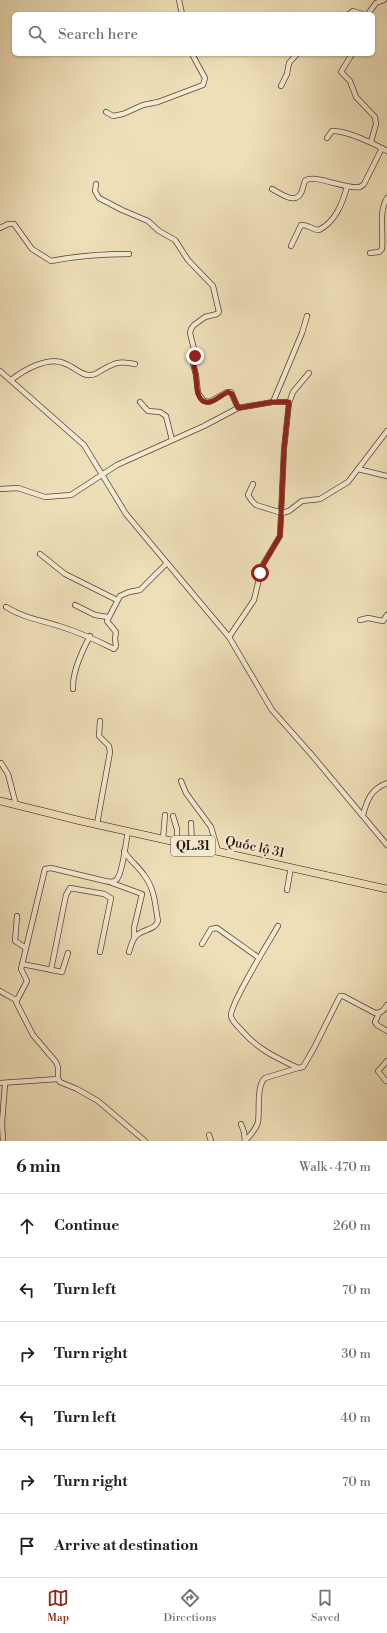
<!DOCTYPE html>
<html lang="en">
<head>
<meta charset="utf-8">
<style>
  :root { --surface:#fff; --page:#f2f2f2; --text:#202124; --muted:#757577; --line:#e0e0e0; --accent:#8f2418 }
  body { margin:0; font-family:"Libre Bodoni",serif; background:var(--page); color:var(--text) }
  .stop { position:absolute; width:12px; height:12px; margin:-9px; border:3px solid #8f2418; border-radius:50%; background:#fff }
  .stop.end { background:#8f2418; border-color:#fff; box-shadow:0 1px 4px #0008 }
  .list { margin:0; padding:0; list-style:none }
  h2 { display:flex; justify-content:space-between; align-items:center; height:52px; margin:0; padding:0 16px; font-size:17px }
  h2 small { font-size:13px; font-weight:400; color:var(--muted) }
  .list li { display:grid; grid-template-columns:26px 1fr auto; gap:12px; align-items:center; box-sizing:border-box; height:64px; padding:0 16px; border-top:1px solid var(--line) }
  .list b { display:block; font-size:15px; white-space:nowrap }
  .list em { font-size:13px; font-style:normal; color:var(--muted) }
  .icon { flex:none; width:22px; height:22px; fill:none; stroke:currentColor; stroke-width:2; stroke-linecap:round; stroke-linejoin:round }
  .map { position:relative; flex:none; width:387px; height:1141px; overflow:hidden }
  .search { position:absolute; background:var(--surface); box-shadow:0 1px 3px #0004; left:12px; right:12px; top:12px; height:44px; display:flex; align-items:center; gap:10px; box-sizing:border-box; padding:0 14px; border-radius:6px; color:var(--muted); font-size:15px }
  .sheet { height:436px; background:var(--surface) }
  nav { display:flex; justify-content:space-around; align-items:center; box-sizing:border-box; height:56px; border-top:1px solid var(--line); background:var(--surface); font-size:11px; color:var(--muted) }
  nav a { display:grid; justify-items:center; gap:2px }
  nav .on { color:var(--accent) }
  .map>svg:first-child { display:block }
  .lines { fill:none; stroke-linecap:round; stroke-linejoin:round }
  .minor-casing { stroke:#574535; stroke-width:6 }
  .highway-casing { stroke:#241209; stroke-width:8 }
  .minor { stroke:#f5ead2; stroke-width:4.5 }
  .highway { stroke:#efdfb9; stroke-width:7 }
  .route { stroke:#8f2418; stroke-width:5 }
  .labels { text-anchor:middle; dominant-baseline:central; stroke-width:4; stroke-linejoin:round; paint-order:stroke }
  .shield { fill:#f5ead2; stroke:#635345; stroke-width:1 }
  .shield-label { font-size:12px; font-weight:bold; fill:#241209 }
  .street-label { font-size:13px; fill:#241209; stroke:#f5ead2 }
</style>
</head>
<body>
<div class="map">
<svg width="387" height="1141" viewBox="0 0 387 1141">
  <rect width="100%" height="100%" fill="#efdfb9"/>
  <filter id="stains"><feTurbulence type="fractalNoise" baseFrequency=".005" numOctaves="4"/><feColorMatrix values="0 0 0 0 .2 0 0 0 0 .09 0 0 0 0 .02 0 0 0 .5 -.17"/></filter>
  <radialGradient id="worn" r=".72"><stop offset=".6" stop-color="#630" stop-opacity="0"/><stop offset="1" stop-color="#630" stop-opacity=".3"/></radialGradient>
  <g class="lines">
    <g class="minor-casing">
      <g id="minor">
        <polyline points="179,0 182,14"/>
        <polyline points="349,14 353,11 362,14"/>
        <polyline points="368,14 376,3 384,0"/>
        <polyline points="352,54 341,72 350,81 356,97 375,117 376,124 371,142"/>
        <polyline points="281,86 287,74 289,63 297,54"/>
        <polyline points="106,112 113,116 123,114 143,105 158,102 203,85 205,78 192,54"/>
        <path d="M 327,138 L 332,131 C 346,130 375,144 387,151"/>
        <path d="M 272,189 C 280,193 295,205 301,193 C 303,190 303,185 305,181 C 314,173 346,190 360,187 L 364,184 L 382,148"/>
        <path d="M 0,228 L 8,224 L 14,224 L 32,249 L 51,261 C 76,256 103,254 129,254"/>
        <path d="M 291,246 L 301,225 C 308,224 312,230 319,230 C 336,221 342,204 347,187"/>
        <path d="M 370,253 L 379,252 L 382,249 C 384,233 378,213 387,198"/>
        <polyline points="0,371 84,445 126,514 229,637 272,710 311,754 387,845"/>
        <path d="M 11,380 C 24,370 49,355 66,364 C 74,367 82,376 91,375 C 95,375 99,372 102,370 C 116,362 119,361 135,364"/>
        <polyline points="140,402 148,411 160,412 166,416 172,440"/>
        <polyline points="273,402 302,333 307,316"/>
        <polyline points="238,408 273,402 289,402"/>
        <polyline points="358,469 387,476"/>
        <polyline points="253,484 248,495 252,501 256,505 282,513 289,511 302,501 320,499 348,482 387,431"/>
        <polyline points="0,489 18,488 45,497 71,495 117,465 204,426 238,408 231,392 227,392 209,402 204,401 198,393 196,375 193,364 195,353 190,333 191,329 194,325 205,317 217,314 219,312 213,286 188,260 175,240 159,231 148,221 122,210 99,198 95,191 96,184"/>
        <polyline points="40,554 65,574 117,600"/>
        <polyline points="75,605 95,615 108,617"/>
        <path d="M 6,607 C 24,618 40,620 59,626 C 79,632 96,640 114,649 L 116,646 L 115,639 L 116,632 L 107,621 L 120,596 L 129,592 L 140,590 L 167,563"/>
        <polyline points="360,620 368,618 383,621 387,615"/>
        <polyline points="229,637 254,600 262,566 280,536 284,449 289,403 293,392 309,373"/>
        <path d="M 73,689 C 72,672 82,651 90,636"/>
        <polyline points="1,763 8,774 16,805"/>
        <polyline points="181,781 186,793 211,827 218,851"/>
        <path d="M 363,815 C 367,800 371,789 387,783"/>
        <polyline points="173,816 177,829 177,842"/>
        <polyline points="191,823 192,845"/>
        <polyline points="97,824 110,752 109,746 99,736 100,721"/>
        <path d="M 128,831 C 126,841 123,872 117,879 C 114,883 109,882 105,881 L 51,868 L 45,869 L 21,969 L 27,981 L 16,1002 L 33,1035 L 56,1062 L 58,1067 L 58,1079 L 60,1082 L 77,1089 L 98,1101 L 145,1141"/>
        <polyline points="163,839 165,815"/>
        <path d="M 124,851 C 130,861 138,866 144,875 C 155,889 155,905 158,921 C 155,930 144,929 137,935 C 132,939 131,946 129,952"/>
        <polyline points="112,883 142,894 134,928 134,938"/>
        <polyline points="287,890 291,867"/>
        <polyline points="17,916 15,941 26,948"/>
        <path d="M 278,926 C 270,940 229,1006 231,1016 C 232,1022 238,1026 242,1031 C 259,1050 275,1057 298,1068 L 303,1067 L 314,1048 L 340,996 L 343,996 L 375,1013 C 382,1013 384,1010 387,1005"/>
        <polyline points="202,944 211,929 217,928 259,958"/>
        <polyline points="22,964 62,972 68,953"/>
        <polyline points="51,970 66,895 70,888 104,894 111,898 100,952"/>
        <polyline points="0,991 16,1000"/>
        <polyline points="379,1013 375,1022 377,1025 387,1031"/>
        <polyline points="386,1081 378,1071 387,1061"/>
        <polyline points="0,1083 58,1079"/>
        <polyline points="241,1124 244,1132 245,1141"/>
        <polyline points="209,1135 211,1141"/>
        <polyline points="3,1141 2,1123 5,1084"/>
        <path d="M 245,1141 C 250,1135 256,1130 258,1122 C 260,1111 256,1086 265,1078 L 298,1068"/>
      </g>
    </g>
    <g class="highway-casing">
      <polyline id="highway" points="0,801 81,821 387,889"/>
    </g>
    <use href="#minor" class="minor"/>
    <use href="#highway" class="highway"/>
  </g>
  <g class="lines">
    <path class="route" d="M 195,356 C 191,364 196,369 196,377 C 197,385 196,404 209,402 C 215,402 222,394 228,392 L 232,394 L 238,408 L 273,402 L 289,402 L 284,449 L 280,536 L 264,563 L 260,573"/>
  </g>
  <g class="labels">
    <rect class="shield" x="171" y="836" width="44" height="20" rx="3"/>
    <g class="shield-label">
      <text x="193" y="846">QL.31</text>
    </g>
    <g class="street-label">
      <text transform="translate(255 847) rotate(12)">Quốc lộ 31</text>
    </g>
  </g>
  <rect width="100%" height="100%" filter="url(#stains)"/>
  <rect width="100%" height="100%" fill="url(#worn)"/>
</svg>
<div class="stop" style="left:260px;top:573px"></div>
<div class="stop end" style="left:195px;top:356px"></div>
<div class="search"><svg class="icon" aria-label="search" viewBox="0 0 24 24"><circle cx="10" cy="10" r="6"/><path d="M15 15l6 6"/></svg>Search here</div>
</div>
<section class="sheet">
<h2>6 min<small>Walk · 470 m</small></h2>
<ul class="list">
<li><svg class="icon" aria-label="ahead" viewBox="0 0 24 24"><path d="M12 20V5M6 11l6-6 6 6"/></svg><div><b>Continue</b></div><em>260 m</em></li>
<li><svg class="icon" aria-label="left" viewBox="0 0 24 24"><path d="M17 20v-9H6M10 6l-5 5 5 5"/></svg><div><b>Turn left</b></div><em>70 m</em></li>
<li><svg class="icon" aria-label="right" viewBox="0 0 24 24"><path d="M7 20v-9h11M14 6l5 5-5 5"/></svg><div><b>Turn right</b></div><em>30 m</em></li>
<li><svg class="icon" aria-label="left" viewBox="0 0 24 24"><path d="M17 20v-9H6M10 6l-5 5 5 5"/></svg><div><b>Turn left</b></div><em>40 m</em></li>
<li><svg class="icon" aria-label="right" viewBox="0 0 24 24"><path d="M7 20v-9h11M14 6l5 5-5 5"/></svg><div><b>Turn right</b></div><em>70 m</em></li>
<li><svg class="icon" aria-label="arrive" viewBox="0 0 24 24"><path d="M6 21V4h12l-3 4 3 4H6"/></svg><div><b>Arrive at destination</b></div></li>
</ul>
</section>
<nav>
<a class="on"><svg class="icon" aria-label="map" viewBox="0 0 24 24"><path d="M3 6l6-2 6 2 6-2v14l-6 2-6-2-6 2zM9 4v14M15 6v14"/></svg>Map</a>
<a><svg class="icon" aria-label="directions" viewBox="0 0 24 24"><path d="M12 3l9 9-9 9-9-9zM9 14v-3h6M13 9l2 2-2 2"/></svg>Directions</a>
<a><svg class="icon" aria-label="saved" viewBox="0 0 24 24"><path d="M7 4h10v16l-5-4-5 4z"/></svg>Saved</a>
</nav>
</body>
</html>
